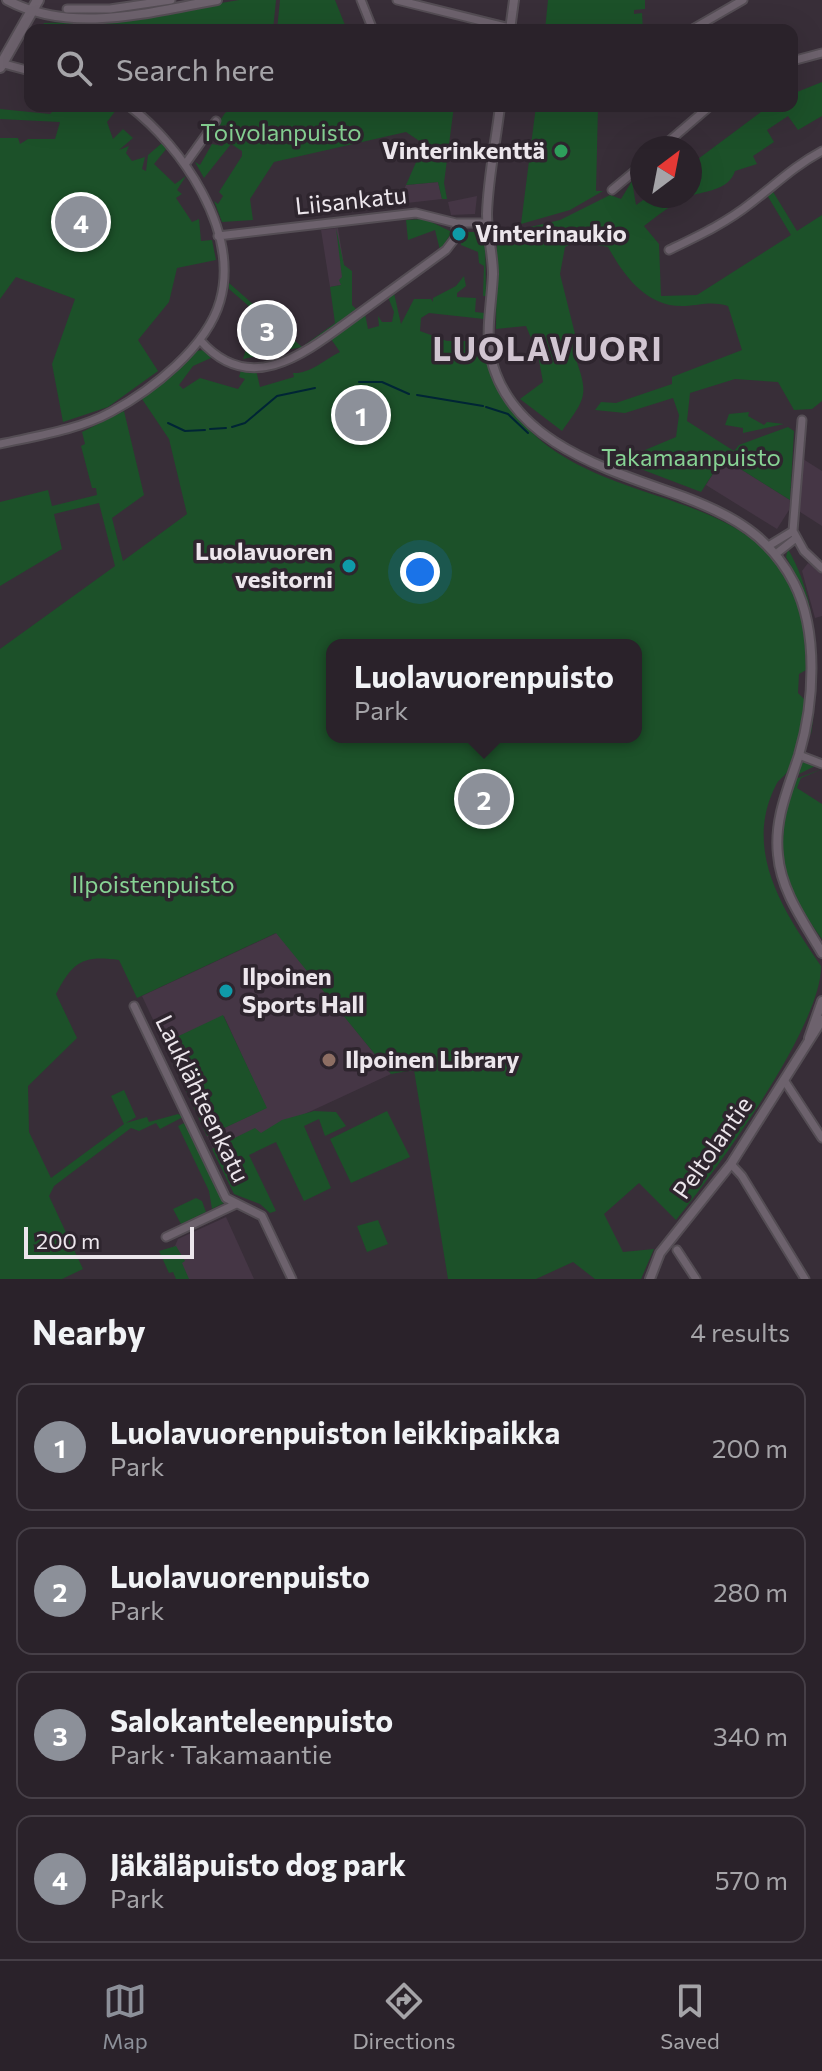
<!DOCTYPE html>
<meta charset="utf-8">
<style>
body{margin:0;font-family:Commissioner,sans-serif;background:#322a32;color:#f1f3f6}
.compass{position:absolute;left:630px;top:136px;width:72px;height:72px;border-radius:50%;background:#2a222a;box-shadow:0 8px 32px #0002;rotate:32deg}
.scale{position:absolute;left:24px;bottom:20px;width:170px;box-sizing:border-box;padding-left:8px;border:4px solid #ece6ec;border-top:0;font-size:22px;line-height:28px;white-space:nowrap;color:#ece6ec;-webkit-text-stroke:6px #2e252e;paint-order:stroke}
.you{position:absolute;left:420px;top:572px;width:28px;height:28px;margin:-20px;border:6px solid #fff;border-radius:50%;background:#1a73e8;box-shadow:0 0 0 12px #1a73e833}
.badge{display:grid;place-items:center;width:52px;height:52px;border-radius:50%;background:#8c9099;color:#fff;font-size:26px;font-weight:700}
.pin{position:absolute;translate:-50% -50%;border:4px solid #fff;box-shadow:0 2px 8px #0006}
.popup{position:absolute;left:326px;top:639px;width:316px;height:104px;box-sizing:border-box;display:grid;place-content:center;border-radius:16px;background:#2a222a;filter:drop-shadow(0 2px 6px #0005);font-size:26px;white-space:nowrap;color:#a5a4a8}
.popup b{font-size:30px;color:#f1f3f6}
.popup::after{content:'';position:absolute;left:50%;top:100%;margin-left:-16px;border:16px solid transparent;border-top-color:#2a222a}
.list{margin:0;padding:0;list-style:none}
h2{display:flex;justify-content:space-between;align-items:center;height:104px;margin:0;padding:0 32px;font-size:34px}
h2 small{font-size:26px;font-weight:400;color:#a5a4a8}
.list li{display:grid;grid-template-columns:52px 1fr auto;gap:24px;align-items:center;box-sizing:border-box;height:128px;margin:0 16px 16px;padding:0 16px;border:2px solid #463f47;border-radius:16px}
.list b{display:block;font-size:30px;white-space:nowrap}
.list p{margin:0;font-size:26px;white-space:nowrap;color:#a5a4a8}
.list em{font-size:26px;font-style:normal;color:#a5a4a8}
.icon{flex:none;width:44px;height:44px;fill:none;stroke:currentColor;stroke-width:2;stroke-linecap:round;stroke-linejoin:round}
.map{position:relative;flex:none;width:822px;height:1279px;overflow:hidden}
.search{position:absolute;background:#2a222a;box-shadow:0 8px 32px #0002;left:24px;right:24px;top:24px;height:88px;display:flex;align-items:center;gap:20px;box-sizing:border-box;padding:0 28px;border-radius:16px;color:#a5a4a8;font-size:30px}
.sheet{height:680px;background:#2a222a}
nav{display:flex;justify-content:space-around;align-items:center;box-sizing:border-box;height:112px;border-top:2px solid #463f47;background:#2a222a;font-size:22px;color:#a5a4a8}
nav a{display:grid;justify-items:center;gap:4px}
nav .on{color:#8c9099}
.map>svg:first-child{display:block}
</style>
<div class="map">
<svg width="822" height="1279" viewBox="0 0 822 1279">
<rect width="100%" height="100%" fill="#382e38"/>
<path fill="#453645" d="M438 182 442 199 398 204 406 185Z
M477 196 475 214 451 215 448 202Z
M338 228 347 284 330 287 321 230Z
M723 458 790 500 789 510 777 529 706 485Z
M803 459 822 471V526L797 510Z
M808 563 822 572V616L815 618 802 571Z
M277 933 391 1074 216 1155 207 1136 266 1108 224 1016 164 1043 142 996Z
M226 1217 254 1279H181L167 1250 175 1246 178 1239Z"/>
<path fill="#1c5129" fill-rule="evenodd" d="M239 0H276L273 30 272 24 238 30H40L44 23 113 21Z
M280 0H335L347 30H277Z
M548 0H645V9L634 10V14L642 13 643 30H545Z
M822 82V116L798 130 788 116 767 130 774 142 753 156 757 164 735 171C729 191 703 191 687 197 672 204 657 216 644 226L659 244 661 296 697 295 791 235 767 195 772 190 797 231 822 215V401L812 409 794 410 778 382 735 379 690 393 687 421 734 451 739 445 788 427 794 431 790 500 723 458 701 492 625 463 626 458 676 437 679 415 673 398 625 413 595 410 601 402 616 403 672 384V377L742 350 728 306C711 301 702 305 685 306 647 308 624 276 608 247L576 241 565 247 560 274 580 354 575 357C589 395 586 398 562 431L520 399 543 382 538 355 526 326 496 329 497 240 501 234 560 220 610 195 621 199 632 181 636 205 649 196H690V165L769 106H792V94Z
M58 106 77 111 76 106H111L116 110 107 122 113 139 123 129 133 138 119 150 129 146 126 153 132 161 145 157 142 169 146 171 148 155 162 143 167 148 154 164 175 184 186 176 177 190 182 194 176 198 192 222 199 219 201 241 212 240 216 260 177 268 169 302 138 340 158 371 108 407 63 422 52 364 75 299 16 277 0 299V138H18L20 144 28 139H55L60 122 0 119V109L50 114Z
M235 106H454L444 183 447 199H442L438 182 406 185 424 144 406 132 274 162 250 199 253 220 222 222 214 201 218 204 223 196 219 192 242 156V151L231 144 204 178 195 162 200 165 212 144 222 146 237 132 225 125 214 130 225 113Z
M536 106H598L596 191H603L570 210 521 224Z
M425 219 452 232 440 250 435 230 408 240 406 220Z
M336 228 344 265 352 271V305L356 309 365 306 355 313 352 311 351 316 305 350 302 347 243 359 257 313 229 289V283L302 347 335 323 330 287 341 285 339 280 342 277Z
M461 232H485L486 296H483L484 266 479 263 478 252 461 245Z
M464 276 466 286 457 293V297L476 298 475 312 485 313 484 319 429 313 421 318 420 331 447 341H481C487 353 488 368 494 381 503 403 521 423 539 439 637 522 807 482 806 670L799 674 798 693 805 700C802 723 800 752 787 772 784 777 778 780 776 785 742 851 785 913 821 966 822 1026 715 1172 676 1220L639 1183 604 1214 623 1252 654 1249 641 1279H595L573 1262 536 1279H448L414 1070 391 1074 276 933 137 998 119 960C82 955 73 962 56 994L77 1038 28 1086 29 1132 51 1178 124 1124 111 1096 124 1090 136 1117 126 1123 147 1117 149 1122 178 1114 183 1117 160 1129 156 1123 139 1131 131 1128 54 1186 49 1196 83 1269 62 1279H0V649L115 566 99 503 54 514 62 549 0 586V502L48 490 52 506 97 495 96 488H92L81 446 85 444 82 432 124 411 144 495 112 518 123 561 187 514 169 439 142 399 195 351 204 350 211 358 193 366 179 385 183 389 200 378 238 389 245 379 239 377 241 370H256L260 387 294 377 293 373C310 374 324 360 340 352L331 339 365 314 368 329 379 326 378 316 382 322H392L394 312 388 297 394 293 401 324 414 299H431L433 302V298L456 286ZM332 645H636V737H332Z
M749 412 748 416 764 425 767 422 784 424 743 433V428L725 425 729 414Z
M788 549C820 605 820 673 811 735 799 674 822 617 786 557Z
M804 761 817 765 797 775 798 778 822 769 801 778 797 788 822 804V939C773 873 776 839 799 765Z
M223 1015 267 1108 207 1136 164 1043Z
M314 1111 336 1112 346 1126 325 1136 319 1119 304 1126 331 1188 304 1201 276 1142 249 1155 276 1211 270 1213 260 1204 234 1194 212 1149 255 1128 261 1133 282 1120Z
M387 1111 410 1157 351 1183 330 1139Z
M184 1123 224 1203 212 1209 209 1191 178 1126Z
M196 1198 202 1201 206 1212 181 1224 173 1209Z
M378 1220 388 1244 367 1252 357 1226Z
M176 1246 185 1261 182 1263 189 1279H176L173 1272 169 1273 159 1251Z"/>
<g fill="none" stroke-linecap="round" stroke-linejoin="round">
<path stroke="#002535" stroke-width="2" d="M359 382H382L409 394
M417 395 483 406
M486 407 508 414 528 433
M168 423 185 431 205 430
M232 427 245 423 277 396 315 388
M210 429 226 428"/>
<defs>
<path id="minor" d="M361 0 373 30
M397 0 510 28
M67 9H110L171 0
M691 30 743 0
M792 61 822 53
M0 63 30 71
M661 148 710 106
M186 163 216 121
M612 190 642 165
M218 236 416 213 456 223H488
M669 250C698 236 726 223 751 203 776 184 794 166 822 151
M200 340C248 395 300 357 346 323 379 299 413 274 446 250L456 237V223
M802 420 793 531 804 551 822 568
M0 444C36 436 78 430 111 412 152 390 207 347 220 301 240 231 182 146 129 106
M770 545 793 531
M777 553 796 538
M799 755 822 764
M134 1006 226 1198 262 1216 292 1279
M784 1080 822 1138
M731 1164 742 1176 805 1279
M166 1237 236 1204
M677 1250 696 1279"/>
<path id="tertiary" d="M7 0C72 35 149 12 217 0
M510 30 514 0
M500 106C496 141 488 178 487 214 487 234 493 254 493 274 492 300 486 327 490 353 507 443 610 470 684 497 732 515 770 536 794 583 819 632 814 704 799 755 788 789 774 819 778 855 781 891 804 922 822 953
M809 1038 822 1001
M650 1279 660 1253 731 1164 822 1020"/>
<path id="secondary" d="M0 67 38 0"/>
</defs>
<use href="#minor" stroke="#544d54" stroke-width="11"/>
<use href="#tertiary" stroke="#544d54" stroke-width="12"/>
<use href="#secondary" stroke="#544d54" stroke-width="14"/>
<use href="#minor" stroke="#6d626d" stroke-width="7"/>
<use href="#tertiary" stroke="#6d626d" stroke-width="8"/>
<use href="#secondary" stroke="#6d626d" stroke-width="10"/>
</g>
<circle fill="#2e9e5b" stroke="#2e252e" stroke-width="3" cx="561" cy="151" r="8"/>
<g fill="#0f9aa8" stroke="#2e252e" stroke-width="3">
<circle cx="459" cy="234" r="8"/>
<circle cx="349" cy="566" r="8"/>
<circle cx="226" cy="991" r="8"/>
</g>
<circle fill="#8d6e63" stroke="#2e252e" stroke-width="3" cx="329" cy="1060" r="8"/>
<g text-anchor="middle" stroke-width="7" stroke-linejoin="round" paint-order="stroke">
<g font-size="24" fill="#87d394" stroke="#2e252e">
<text x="281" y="141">Toivolanpuisto</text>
<text x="691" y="466">Takamaanpuisto</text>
<text x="153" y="893">Ilpoistenpuisto</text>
</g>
<g font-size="24" font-weight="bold" fill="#ece6ec" stroke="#2e252e" text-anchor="start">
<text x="545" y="159" text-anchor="end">Vinterinkenttä</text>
<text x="475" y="242">Vinterinaukio</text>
<text x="333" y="560" text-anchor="end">Luolavuoren<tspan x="333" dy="28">vesitorni</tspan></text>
<text x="242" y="985">Ilpoinen<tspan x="242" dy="28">Sports Hall</tspan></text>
<text x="345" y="1068">Ilpoinen Library</text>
</g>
<g font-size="24" fill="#ece6ec" stroke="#2e252e">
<text transform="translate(351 201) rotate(-6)" y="8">Liisankatu</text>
<text transform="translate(202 1099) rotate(64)" y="8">Lauklähteenkatu</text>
<text transform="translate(713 1148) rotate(-55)" y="8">Peltolantie</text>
</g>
<g font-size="32" font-weight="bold" letter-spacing="2" fill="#d1c5d1" stroke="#2e252e">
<text x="548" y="361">LUOLAVUORI</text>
</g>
</g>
</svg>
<svg class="compass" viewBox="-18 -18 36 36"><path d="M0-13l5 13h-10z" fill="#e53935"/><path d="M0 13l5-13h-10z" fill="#a5a4a8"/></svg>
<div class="scale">200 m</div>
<div class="you"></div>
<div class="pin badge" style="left:361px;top:415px">1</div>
<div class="pin badge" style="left:484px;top:799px">2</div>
<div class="popup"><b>Luolavuorenpuisto</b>Park</div>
<div class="pin badge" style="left:267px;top:330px">3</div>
<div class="pin badge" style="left:81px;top:222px">4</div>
<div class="search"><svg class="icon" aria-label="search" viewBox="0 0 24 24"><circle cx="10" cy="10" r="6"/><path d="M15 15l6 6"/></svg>Search here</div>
</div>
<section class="sheet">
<h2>Nearby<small>4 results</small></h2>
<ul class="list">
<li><span class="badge">1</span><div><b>Luolavuorenpuiston leikkipaikka</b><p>Park</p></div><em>200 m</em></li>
<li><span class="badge">2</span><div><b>Luolavuorenpuisto</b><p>Park</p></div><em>280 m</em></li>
<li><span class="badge">3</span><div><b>Salokanteleenpuisto</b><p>Park · Takamaantie</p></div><em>340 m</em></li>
<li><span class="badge">4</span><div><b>Jäkäläpuisto dog park</b><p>Park</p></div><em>570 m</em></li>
</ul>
</section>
<nav>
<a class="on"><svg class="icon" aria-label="map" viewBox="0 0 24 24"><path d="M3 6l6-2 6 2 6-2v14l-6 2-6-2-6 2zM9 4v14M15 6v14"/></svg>Map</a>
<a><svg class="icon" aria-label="directions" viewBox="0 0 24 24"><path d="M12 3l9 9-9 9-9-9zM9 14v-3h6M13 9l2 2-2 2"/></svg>Directions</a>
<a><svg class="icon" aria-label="saved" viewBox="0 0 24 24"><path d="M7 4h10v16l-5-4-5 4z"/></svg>Saved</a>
</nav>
